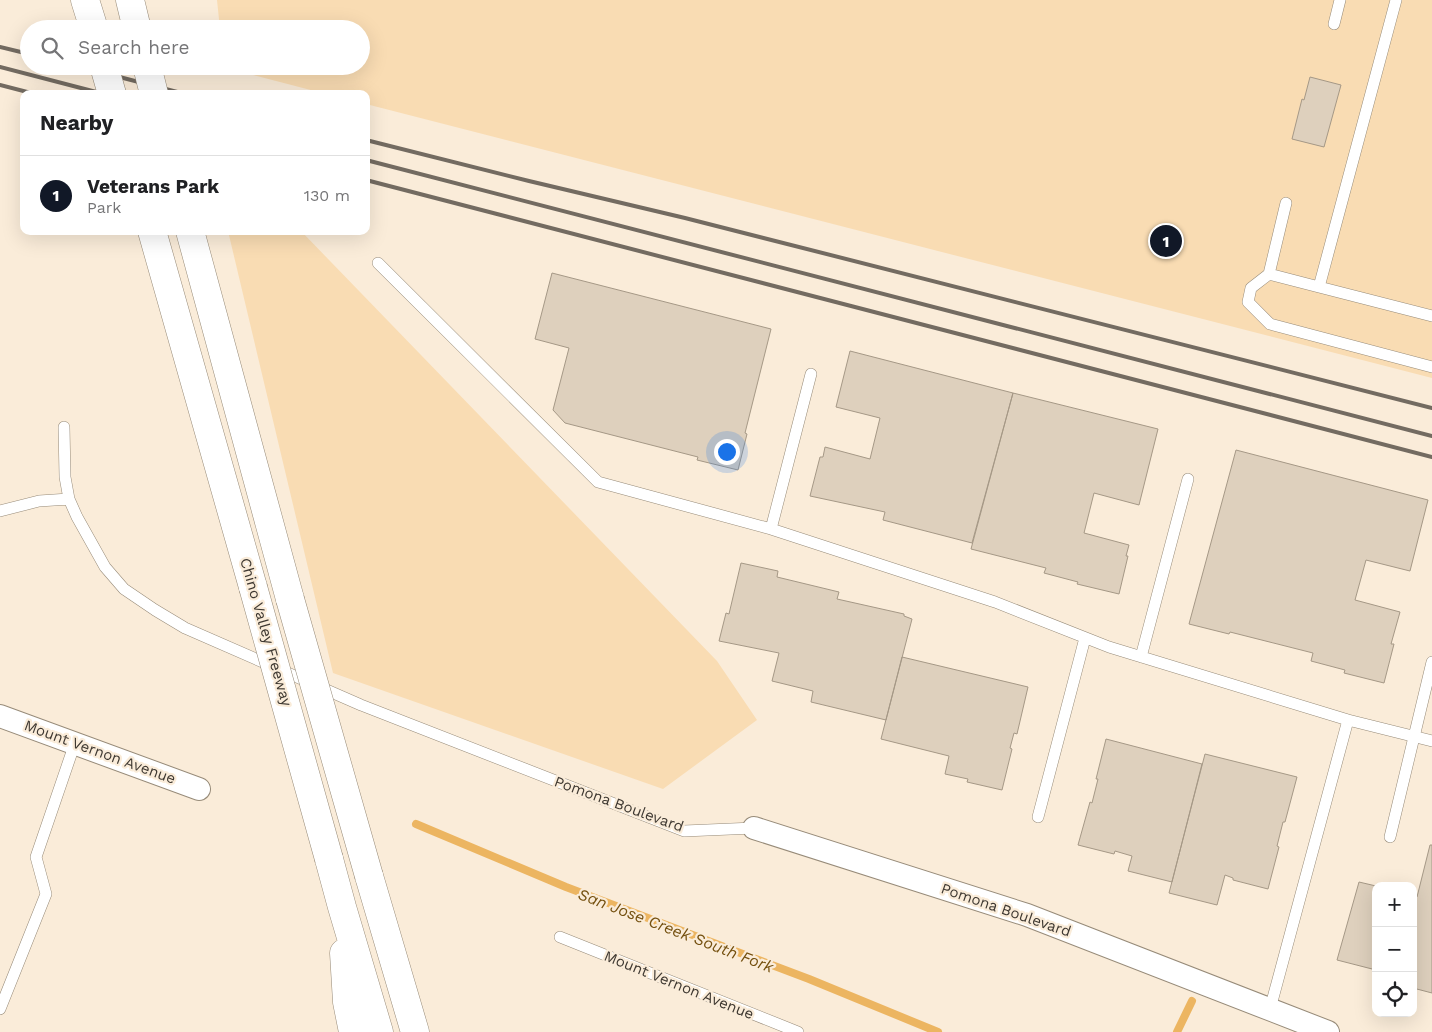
<!DOCTYPE html>
<meta charset="utf-8">
<style>
body{margin:0;font-family:"Work Sans",sans-serif;background:#f2f2f2;color:#202124}
.controls{position:absolute;right:15px;bottom:15px;display:grid;overflow:hidden;border-radius:10px;box-shadow:0 5px 20px #0002}
.controls button{width:45px;height:45px;display:grid;place-items:center;padding:0;border:0;border-bottom:1px solid #e0e0e0;background:#fff;color:#202124;font:25px sans-serif}
.you{position:absolute;left:726px;top:451px;width:18px;height:18px;margin:-12px;border:4px solid #fff;border-radius:50%;background:#1a73e8;box-shadow:0 0 0 8px #1a73e833}
.badge{display:grid;place-items:center;width:32px;height:32px;border-radius:50%;background:#111827;color:#fff;font-size:16px;font-weight:700}
.pin{position:absolute;translate:-50% -50%;border:2px solid #fff;box-shadow:0 1px 5px #0006}
.list{margin:0;padding:0;list-style:none}
h2{display:flex;justify-content:space-between;align-items:center;height:65px;margin:0;padding:0 20px;font-size:21px}
h2 small{font-size:16px;font-weight:400;color:#757577}
.list li{display:grid;grid-template-columns:32px 1fr auto;gap:15px;align-items:center;box-sizing:border-box;height:80px;padding:0 20px;border-top:1px solid #e0e0e0}
.list b{display:block;font-size:19px;white-space:nowrap}
.list p{margin:0;font-size:16px;white-space:nowrap;color:#757577}
.list em{font-size:16px;font-style:normal;color:#757577}
.icon{flex:none;width:28px;height:28px;fill:none;stroke:currentColor;stroke-width:2;stroke-linecap:round;stroke-linejoin:round}
.map{position:relative;flex:none;width:1432px;height:1032px;overflow:hidden}
.search{position:absolute;background:#fff;box-shadow:0 5px 20px #0002;left:20px;top:20px;width:350px;height:55px;display:flex;align-items:center;gap:12px;box-sizing:border-box;padding:0 18px;border-radius:28px;color:#757577;font-size:19px}
.panel{position:absolute;background:#fff;box-shadow:0 5px 20px #0002;left:20px;top:90px;width:350px;height:145px;border-radius:10px}
.map>svg:first-child{display:block}
</style>
<div class="map">
<svg width="1432" height="1032" viewBox="0 0 1432 1032">
<rect width="100%" height="100%" fill="#faecd9"/>
<path fill="#f9dcb3" d="M217 0H1432V378L366 104V94H326L223 67 361 66V29H220Z
M228 231H301L717 661 757 720 663 789 333 673Z"/>
<g fill="none" stroke-linecap="round" stroke-linejoin="round">
<path stroke="#ecb561" stroke-width="8" d="M416 824 566 887 809 979 938 1032
M1177 1032 1192 1001"/>
</g>
<path fill="#ded0bd" stroke="#a59886" d="M1310 77 1341 85 1324 147 1292 139 1302 99 1304 100Z
M552 273 771 329 745 433 747 434 738 470 697 460 698 457 565 423 553 410 569 348 535 339Z
M850 351 1013 393 972 543 883 520 885 512 810 496 820 457H823L825 447 870 459 880 418 836 407Z
M1013 393 1158 429 1139 505 1094 493 1084 533 1129 545 1126 556H1128L1119 594 1077 584 1078 582 1044 573 1046 568 971 549Z
M1236 450 1428 500 1410 571 1366 560 1355 600 1400 612 1391 644H1394L1384 683 1344 673 1345 670 1311 661 1313 653 1230 632 1229 634 1189 624Z
M741 563 778 571 777 577 839 592 837 599 904 614V616L912 619 886 720 811 702 813 691 772 681 779 653 719 641 726 613 729 614Z
M902 657 1028 687 1017 734 1014 733 1010 748 1012 749 1002 790 967 782 968 779 945 774 949 756 881 739Z
M1106 739 1202 764 1172 882 1128 871 1132 856 1115 851 1114 854 1078 845 1090 802 1092 803 1098 779H1096Z
M1205 754 1297 777 1285 822H1283L1277 846 1279 847 1268 889 1233 880V878L1225 875 1217 905 1169 893Z
M1430 845H1432V993L1413 988V896L1417 897Z
M1359 882 1376 886V970L1337 960Z"/>
<g fill="none" stroke-linecap="round" stroke-linejoin="round">
<defs>
<path id="service" d="M1396 0 1319 287 1432 316
M1334 24 1340 0
M1286 203 1269 274 1251 288 1248 302 1270 324 1432 367
M378 263 598 482 771 529 995 602 1109 647 1348 720 1270 1009
M1269 274 1319 287
M64 427 65 477 69 499 77 517 105 567 124 589 155 610 185 628 361 705 684 831 754 828
M0 511 39 501 69 499
M771 529 811 374
M1141 657 1188 479
M1348 720 1432 741
M1038 817 1085 638
M1390 837 1432 662
M560 937 798 1032
M0 1009 46 894 36 857 75 743"/>
<path id="minor" d="M0 716 199 789
M754 828 1027 915 1328 1032"/>
<path id="motorway" d="M85 0 94 29
M130 0 137 29
M152 231 253 587
M190 231 290 599
M329 859 342 907 379 1032
M369 876 415 1032
M344 953 347 1002 353 1032"/>
</defs>
<use href="#service" stroke="#978b79" stroke-width="12"/>
<use href="#minor" stroke="#978b79" stroke-width="24"/>
<use href="#motorway" stroke="#978b79" stroke-width="29"/>
<use href="#service" stroke="#fff" stroke-width="11"/>
<use href="#minor" stroke="#fff" stroke-width="22"/>
<use href="#motorway" stroke="#fff" stroke-width="28"/>
<path stroke="#736b61" stroke-width="4" d="M0 47 29 54
M77 66 185 94
M0 67 104 94
M0 85 35 94
M366 140 529 181 685 218 1432 408
M366 160 1432 436
M366 180 1432 457"/>
<defs>
<path id="motorway-bridge" d="M104 66 112 94
M147 66 154 94
M253 587 329 859
M290 599 369 876"/>
</defs>
<use href="#motorway-bridge" stroke="#978b79" stroke-width="29" stroke-linecap="butt"/>
<use href="#motorway-bridge" stroke="#fff" stroke-width="28"/>
</g>
<g text-anchor="middle" stroke-width="4.5" stroke-linejoin="round" paint-order="stroke">
<g font-size="15" fill="#3e3831" stroke="#faecd9">
<text transform="translate(266 632) rotate(74)" y="5">Chino Valley Freeway</text>
<text transform="translate(100 752) rotate(20)" y="5">Mount Vernon Avenue</text>
<text transform="translate(619 804) rotate(20)" y="5">Pomona Boulevard</text>
<text transform="translate(1006 910) rotate(19)" y="5">Pomona Boulevard</text>
<text transform="translate(679 985) rotate(22)" y="5">Mount Vernon Avenue</text>
</g>
<g font-size="16" font-style="italic" fill="#74500f" stroke="#faecd9">
<text transform="translate(676 930) rotate(21)" y="6">San Jose Creek South Fork</text>
</g>
</g>
</svg>
<div class="controls">
<button>+</button>
<button>−</button>
<button><svg class="icon" aria-label="locate" viewBox="0 0 24 24"><circle cx="12" cy="12" r="6"/><path d="M12 2v4M12 18v4M2 12h4M18 12h4"/></svg></button>
</div>
<div class="you"></div>
<div class="pin badge" style="left:1166px;top:241px">1</div>
<div class="search"><svg class="icon" aria-label="search" viewBox="0 0 24 24"><circle cx="10" cy="10" r="6"/><path d="M15 15l6 6"/></svg>Search here</div>
<section class="panel">
<h2>Nearby<small></small></h2>
<ul class="list">
<li><span class="badge">1</span><div><b>Veterans Park</b><p>Park</p></div><em>130 m</em></li>
</ul>
</section>
</div>
